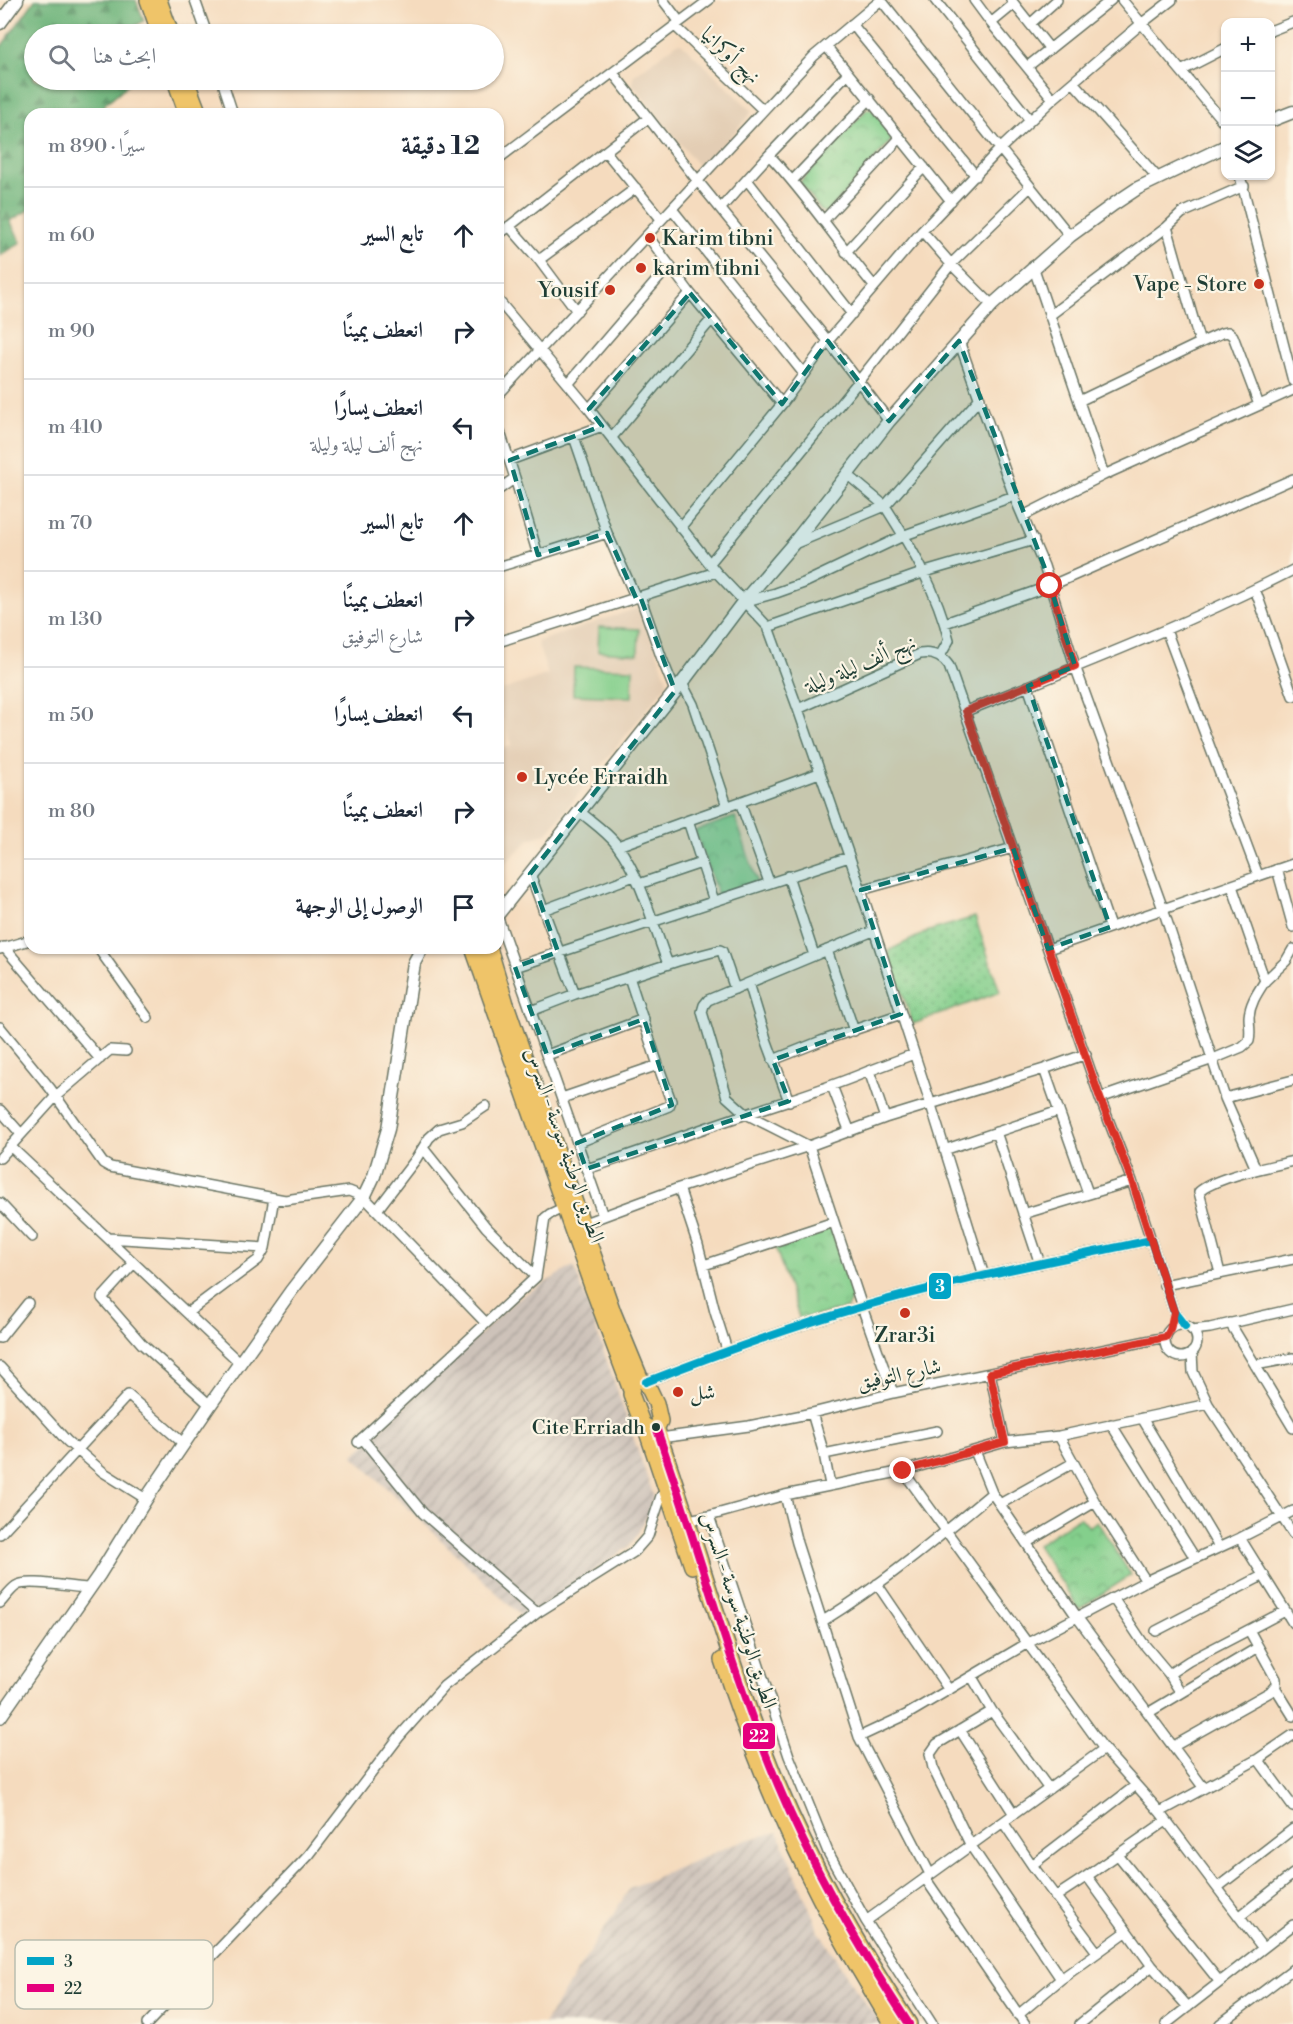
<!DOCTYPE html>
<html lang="ar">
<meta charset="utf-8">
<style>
body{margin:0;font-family:"Libre Bodoni",Amiri,serif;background:#f6f6f7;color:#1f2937;direction:rtl}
.controls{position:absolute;right:18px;top:18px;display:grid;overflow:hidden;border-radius:12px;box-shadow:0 2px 4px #0004}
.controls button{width:54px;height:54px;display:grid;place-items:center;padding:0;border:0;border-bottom:2px solid #e0e1e3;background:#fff;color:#1f2937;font:30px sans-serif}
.stop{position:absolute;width:18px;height:18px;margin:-14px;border:4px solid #d93025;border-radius:50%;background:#fff}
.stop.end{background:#d93025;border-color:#fff;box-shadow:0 2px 6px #0008}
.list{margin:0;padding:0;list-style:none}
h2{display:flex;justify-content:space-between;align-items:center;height:78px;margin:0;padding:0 24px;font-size:26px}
h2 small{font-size:20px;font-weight:400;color:#747a83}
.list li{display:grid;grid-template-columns:39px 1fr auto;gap:18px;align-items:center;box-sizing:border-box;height:96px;padding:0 24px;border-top:2px solid #e0e1e3}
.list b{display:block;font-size:22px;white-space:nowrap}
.list p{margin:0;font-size:20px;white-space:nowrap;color:#747a83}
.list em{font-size:20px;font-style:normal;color:#747a83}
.icon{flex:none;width:33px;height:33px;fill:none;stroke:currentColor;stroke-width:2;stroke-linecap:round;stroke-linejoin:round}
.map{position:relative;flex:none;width:1293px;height:2024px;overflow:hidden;direction:ltr}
.search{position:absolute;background:#fff;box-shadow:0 2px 4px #0004;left:24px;top:24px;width:480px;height:66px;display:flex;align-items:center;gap:15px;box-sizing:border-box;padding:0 21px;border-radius:33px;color:#747a83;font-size:22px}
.panel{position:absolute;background:#fff;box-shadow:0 2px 4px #0004;left:24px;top:108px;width:480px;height:846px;border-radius:18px;direction:rtl}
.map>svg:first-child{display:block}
</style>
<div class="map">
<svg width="1293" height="2024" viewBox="0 0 1293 2024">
<defs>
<pattern id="industrial-furrows" width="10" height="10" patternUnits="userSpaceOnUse" patternTransform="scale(1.5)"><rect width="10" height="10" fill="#cdc2b9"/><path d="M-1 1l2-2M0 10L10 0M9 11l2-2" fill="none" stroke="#a69f97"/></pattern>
<pattern id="grass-dots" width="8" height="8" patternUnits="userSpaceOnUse" patternTransform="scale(1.5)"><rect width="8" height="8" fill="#84cf8c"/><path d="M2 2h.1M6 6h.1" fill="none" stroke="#6ba973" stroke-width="1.8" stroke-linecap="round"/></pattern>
<pattern id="forest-firs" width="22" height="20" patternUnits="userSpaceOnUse" patternTransform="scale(1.5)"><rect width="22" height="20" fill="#6bb278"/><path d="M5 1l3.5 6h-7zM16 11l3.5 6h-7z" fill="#579263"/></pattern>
<pattern id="park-crowns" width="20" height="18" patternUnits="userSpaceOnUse" patternTransform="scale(1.5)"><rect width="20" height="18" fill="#84cf8c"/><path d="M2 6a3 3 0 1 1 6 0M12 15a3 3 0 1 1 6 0" fill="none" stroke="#6ba973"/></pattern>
</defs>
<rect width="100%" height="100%" fill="#fcf5e5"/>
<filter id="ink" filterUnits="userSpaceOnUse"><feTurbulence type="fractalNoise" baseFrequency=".0167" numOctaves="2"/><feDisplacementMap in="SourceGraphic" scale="12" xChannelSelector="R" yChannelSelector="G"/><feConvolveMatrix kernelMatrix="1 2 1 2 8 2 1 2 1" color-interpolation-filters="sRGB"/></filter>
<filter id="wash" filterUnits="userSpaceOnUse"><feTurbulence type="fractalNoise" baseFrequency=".008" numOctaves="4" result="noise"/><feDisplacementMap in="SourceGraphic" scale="24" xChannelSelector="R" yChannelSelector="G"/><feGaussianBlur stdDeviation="1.35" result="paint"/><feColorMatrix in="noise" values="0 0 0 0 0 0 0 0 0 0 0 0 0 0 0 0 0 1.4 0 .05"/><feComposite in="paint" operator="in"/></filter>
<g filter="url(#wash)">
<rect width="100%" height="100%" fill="#f5dbbe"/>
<path fill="#e3cdb4" d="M681 43 751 110 750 115 701 169 633 85V76L676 44Z
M641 607 668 683 547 833 530 839 498 870V751L512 745 498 703V692L548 674 537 642Z"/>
<path fill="url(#industrial-furrows)" d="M574 1266 654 1497 649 1512 636 1537 628 1547 524 1619 353 1456 517 1299Z
M778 1832 819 1931 852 1984 880 2024H544L630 1888 742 1841Z"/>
<path fill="url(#grass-dots)" stroke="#528660" stroke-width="1.5" d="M975 917 1000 992 913 1024 888 951 929 931Z"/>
<path fill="url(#forest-firs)" stroke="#457856" stroke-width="1.5" d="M35 0H136L144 21 121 34H34V80H130L131 82 105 104 103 114H30V209L10 221 21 242 0 256V48Z"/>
<path fill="url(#park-crowns)" stroke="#528660" stroke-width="1.5" d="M867 109H872L895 136 828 212H822L800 182Z
M735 817 757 881 718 895 695 831Z
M831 1227 853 1296 847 1308 800 1320 775 1246Z
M1080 1517 1089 1527 1097 1521 1131 1575 1079 1609 1037 1545Z"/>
<path fill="#84cf8c" stroke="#528660" stroke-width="1.5" d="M599 627 639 629 638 654 598 651Z
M574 667 633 669 632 697 573 695Z"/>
</g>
<g filter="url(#ink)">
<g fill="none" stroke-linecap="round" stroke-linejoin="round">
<defs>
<path id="minor" d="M195 0 207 34
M663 0 679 21
M881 0 1070 236
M935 0 1030 120
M974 0 991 23
M1011 0 1050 49
M1122 0 1226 125
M1014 4 991 23 1053 99
M852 24 976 176
M1030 24 1057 0
M675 26 763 110
M1270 31 1293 22
M826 46 848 73
M1027 67 1111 0
M1181 71 1226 48
M613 73 697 180 828 341 889 421
M222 80 233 114
M1073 82 1158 178
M606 152 661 219
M498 159 709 0
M1240 176 1293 381
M747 180 852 314
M793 180 870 99
M721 208 769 155
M672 209 804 374
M823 221 900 138
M509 226 539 260 577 311
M1167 227 1200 343
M922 231 951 264 992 305
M498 235 648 118
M647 235 690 293 782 404
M846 252 924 167
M539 260 636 188
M1033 266 1104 475
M874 286C838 243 808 196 769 155L848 73 951 201
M498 300 589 409 716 572 768 627 798 709 920 654C933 652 942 656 949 666L1100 1098 1132 1181 1151 1240
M1049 316 1167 227 1182 213 1244 186
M959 341 1014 496 1044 566 1075 666 1163 909 1225 1098 1256 1169
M568 384 670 265
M498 395 814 56 881 0
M1079 401 1200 343 1222 333 1228 332 1233 336 1259 405
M589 409 690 293
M498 426 515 478 498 490
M574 437 607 533
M612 437 712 319
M510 460 602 426
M848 475 885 506 980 398
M515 478 538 555 607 533 636 598
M1023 516 1104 475 1293 390
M680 528 782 404 828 341 922 231 1000 149 1053 99 1141 24 1172 0
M794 544 885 506C912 548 937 591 949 640L940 656
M710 563 858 382 951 264 1030 187
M498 567 538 555
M1255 589 1293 696
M640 596 662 659 675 691
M743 602 776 593 804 583 905 535 1014 496
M945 623 1050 586 1293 479
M768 627 925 572 1034 540
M1166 630 1258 875
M498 642 716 572
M682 683 693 704 727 806
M1028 686 1110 927
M798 709 861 890 931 1105 984 1276
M966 711C1076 667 1188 624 1293 570
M740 802 819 773
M579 811C592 822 607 832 617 845 642 878 653 926 668 964
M618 846 689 820
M1277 869 1293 927
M530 874 575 994
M788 876 814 955
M639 884 701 863
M861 890 1013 848
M714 901 689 824V820L740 802 769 882
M543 910 634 876
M498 918 603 1216
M873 931 708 1000 704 1005 702 1012 727 1097 746 1114 809 1146 862 1307 893 1393
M4 947 100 1059
M98 948 148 1018
M0 949 30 940
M1048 949 1293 864
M827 950 854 1031
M515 967 849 857
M629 977 678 961 720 950 722 951 735 989
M1265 981 1286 961 1293 949
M749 983 766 1039 789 1101
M531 1011 575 994 629 977 658 1065 562 1098
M0 1027 50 1088 103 1163 110 1167 285 1200 349 1191 364 1197 486 1323
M547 1055 644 1019
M773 1060 821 1041 901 1014
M1044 1069 1088 1193
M869 1071 914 1054
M832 1086 850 1132
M1100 1098 1213 1059 1242 1047 1249 1041C1251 1032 1249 1025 1249 1017 1250 1003 1258 992 1265 981L1232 886
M1225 1098 1293 1080
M0 1110 21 1134
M996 1132 1040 1264
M577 1143 669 1106 671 1101 658 1065
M10 1146 240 1363
M423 1148 486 1227 536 1277
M944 1150 1059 1111
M0 1158 56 1096 110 1050 126 1051
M586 1169C640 1153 693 1131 747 1114 788 1100 829 1088 869 1071L885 1118
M679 1188 698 1245 715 1312 727 1350
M0 1203 32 1237
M377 1210 416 1159 429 1138 439 1129 462 1122 486 1106
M1023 1214 1132 1181
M582 1224 679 1188 809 1146 885 1118 1044 1069 1086 1054
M108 1238 265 1248
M134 1263 102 1298 142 1344 210 1405
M704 1265 834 1222
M1220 1273 1199 1192C1215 1177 1270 1167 1293 1161
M1164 1285 1293 1259
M187 1313 258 1260 265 1248 274 1198
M1230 1323 1293 1428
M1165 1341a16 16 0 1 1 32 0a16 16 0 1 1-32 0Z
M1192 1330 1210 1328 1293 1309
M0 1338 28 1303
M1192 1352 1193 1372 1208 1404 1293 1534
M1255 1365 1293 1358
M0 1367 67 1441 103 1472 146 1499
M990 1373 1005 1442
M646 1382C717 1354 788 1328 861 1307 957 1279 1054 1261 1151 1240L1174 1312 1185 1326
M812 1413 824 1454 830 1485
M1142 1418 1219 1547
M1111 1424 1195 1558
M1059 1436 1095 1502 1146 1581
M362 1438 423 1513 537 1613
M660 1438 749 1426 812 1413 893 1393 1166 1337
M358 1442 536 1277 545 1218 550 1214 565 1207
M975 1451 992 1493 1077 1617 1203 1787
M824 1454 937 1431
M903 1471 1104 1749 1160 1812 1262 1947
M785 1495 797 1543 859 1737 930 1874
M1000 1504 1073 1463
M709 1516 789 1756 828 1852 866 1921 932 2024
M688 1520 709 1516 785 1495 903 1471 1005 1442 1059 1436 1208 1404
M0 1534 128 1395 184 1444
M1240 1538 1293 1623
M1026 1543 1095 1502
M877 1584 949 1690
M1113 1598 1143 1643 1169 1674
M0 1603C5 1598 10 1590 16 1586 26 1578 74 1588 90 1588
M823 1621C883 1584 938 1538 992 1493
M1156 1631 1264 1575
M972 1677 992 1711
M1275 1687 1293 1716
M1181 1693 1169 1674 1189 1661 1285 1611
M1148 1713 1257 1648
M960 1730 1014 1814
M859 1737 906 1715 1026 1644 1146 1581 1240 1538 1293 1511
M1174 1746 1270 1692 1276 1685V1679L1249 1630
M1258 1759 1293 1807
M1049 1789 992 1711 937 1744 930 1754 933 1768 971 1846 1061 1979
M1160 1812 1258 1759 1293 1735
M1003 1822 1032 1865 1097 1952
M1118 1855 1219 1981
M1032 1865 1135 1786
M1087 1876 1166 1821
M925 1878 1025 2024
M1218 1887 1293 1829
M1055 1897 1087 1876 1152 1966 1188 2007
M1239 1917 1293 1874
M866 1921 1104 1749
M1018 2015 1061 1979 1126 1932
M147 2024 309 1855 399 1737 444 1686 537 1613 634 1552 648 1536 661 1496 666 1492
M1080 2024 1152 1966
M1166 2024 1293 1925
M1220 2024 1293 1969"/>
<path id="tertiary" d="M0 23 17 0
M1270 121 1293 112
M498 914 682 683 743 602 793 544 889 421 992 305 1070 236 1114 204 1138 188 1226 146
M0 1717 99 1575 146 1499 210 1405 291 1291 364 1197 374 1176 388 1129 414 963 422 948"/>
<path id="trunk" d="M148 0 160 34
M159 0 171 34
M175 80 187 114
M186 80 199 114
M473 948 593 1289 631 1390
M489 948 506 1004 613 1312 641 1380
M638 1380 646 1382 656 1403 660 1421C657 1429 652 1430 645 1426L642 1423 631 1394 632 1385Z
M645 1426 692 1566
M656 1427C698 1546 730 1669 778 1785 813 1869 859 1948 909 2024
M722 1660C757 1769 801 1871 859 1969 870 1987 880 2006 892 2024"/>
</defs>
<use href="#minor" stroke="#6a7464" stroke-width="12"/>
<use href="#tertiary" stroke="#6a7464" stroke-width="15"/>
<use href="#trunk" stroke="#6a7464" stroke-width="18"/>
<use href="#minor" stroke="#fff" stroke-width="9"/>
<use href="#tertiary" stroke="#fff" stroke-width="12"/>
<use href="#trunk" stroke="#efc469" stroke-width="15"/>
<defs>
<path id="bus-1" d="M646 1382C717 1354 788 1328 861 1307 957 1279 1054 1261 1151 1240L1174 1312 1185 1326"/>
<path id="bus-2" d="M656 1427C698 1546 730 1669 778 1785 813 1869 859 1948 909 2024"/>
</defs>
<use href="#bus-1" stroke="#fcf5e5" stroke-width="12"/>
<use href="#bus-2" stroke="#fcf5e5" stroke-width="12"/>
<use href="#bus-1" stroke="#02a4c6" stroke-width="8"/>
<use href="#bus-2" stroke="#e5007d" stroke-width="8"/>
</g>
</g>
<g fill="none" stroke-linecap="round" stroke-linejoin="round" filter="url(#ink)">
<path stroke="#d93025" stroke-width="8" d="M903 1471 1005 1442 990 1373 1166 1337 1170 1330 1174 1312 1132 1181 1100 1098 966 711 1075 666 1050 586"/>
</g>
<path fill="#0f766e" fill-opacity="0.2" stroke="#0f766e" stroke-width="4.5" stroke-dasharray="12 8" stroke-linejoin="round" d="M690 293 782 404 828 341 889 421 959 341 1044 566 1075 666 1028 686 1110 927 1048 949 1013 848 861 890 901 1014 773 1060 789 1101 586 1169 577 1143 672 1105 644 1019 547 1055 515 967 558 952 530 874 675 691 640 596 636 598 607 533 538 555 510 460 602 426 589 409Z"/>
<g fill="#c8321e" stroke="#fcf5e5" stroke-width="2">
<circle cx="650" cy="238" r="6"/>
<circle cx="641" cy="268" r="6"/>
<circle cx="1259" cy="284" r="6"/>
<circle cx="610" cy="290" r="6"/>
<circle cx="522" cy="777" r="6"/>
<circle cx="905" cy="1313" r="6"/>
<circle cx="678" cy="1392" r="6"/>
</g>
<circle fill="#1f3d34" stroke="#fcf5e5" stroke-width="2" cx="656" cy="1427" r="5"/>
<g text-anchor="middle" stroke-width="4.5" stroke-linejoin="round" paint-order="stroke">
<g font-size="20" fill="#1f3d34" stroke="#fcf5e5" text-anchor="end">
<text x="645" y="1434">Cite Erriadh</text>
</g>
<g font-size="21" fill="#1f3d34" stroke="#fcf5e5">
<text transform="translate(731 55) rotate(43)" y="7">نهج أوكرانيا</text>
<text transform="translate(860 664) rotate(-23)" y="7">نهج ألف ليلة وليلة</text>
<text transform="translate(565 1145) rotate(71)" y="7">الطريق الوطنية سوسة - السرس</text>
<text transform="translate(899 1374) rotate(-12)" y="7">شارع التوفيق</text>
<text transform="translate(739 1610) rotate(72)" y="7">الطريق الوطنية سوسة - السرس</text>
</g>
<g font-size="21" fill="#1f3d34" stroke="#fcf5e5" text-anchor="start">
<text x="662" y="245">Karim tibni</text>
<text x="653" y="275">karim tibni</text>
<text x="1247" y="291" text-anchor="end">Vape - Store</text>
<text x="598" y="297" text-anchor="end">Yousif</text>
<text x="534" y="784">Lycée Erraidh</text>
<text x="905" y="1342" text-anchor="middle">Zrar3i</text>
<text x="690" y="1399">شل</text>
</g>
</g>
<rect x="15" y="1940" width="198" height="69" rx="9" fill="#fcf5e5" stroke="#babeb0" stroke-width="1.5"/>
<rect x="27" y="1957" width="27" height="8" fill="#02a4c6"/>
<rect x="27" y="1984" width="27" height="8" fill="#e5007d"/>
<g font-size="16" fill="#1f3d34">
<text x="64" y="1967">3</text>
<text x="64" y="1994">22</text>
</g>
<g stroke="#fcf5e5" stroke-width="2">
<rect x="928" y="1272" width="24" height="28" rx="6" fill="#02a4c6"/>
<rect x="742" y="1722" width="34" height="28" rx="6" fill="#e5007d"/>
</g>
<g font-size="16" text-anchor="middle" font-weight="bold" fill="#fff">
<text x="940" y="1292">3</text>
<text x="759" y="1742">22</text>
</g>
</svg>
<div class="controls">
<button>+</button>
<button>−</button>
<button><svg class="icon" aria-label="layers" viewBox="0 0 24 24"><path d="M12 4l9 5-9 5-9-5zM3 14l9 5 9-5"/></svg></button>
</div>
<div class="stop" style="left:1050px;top:586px"></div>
<div class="stop end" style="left:903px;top:1471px"></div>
<div class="search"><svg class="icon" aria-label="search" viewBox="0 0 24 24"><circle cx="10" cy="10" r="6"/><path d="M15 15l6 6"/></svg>ابحث هنا</div>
<section class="panel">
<h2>12 دقيقة<small>سيرًا · 890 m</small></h2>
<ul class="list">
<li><svg class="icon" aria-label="ahead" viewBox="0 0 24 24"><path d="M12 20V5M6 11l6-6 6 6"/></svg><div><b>تابع السير</b></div><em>60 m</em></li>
<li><svg class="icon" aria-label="right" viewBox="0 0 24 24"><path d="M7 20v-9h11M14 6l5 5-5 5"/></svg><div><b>انعطف يمينًا</b></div><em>90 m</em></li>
<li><svg class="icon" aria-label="left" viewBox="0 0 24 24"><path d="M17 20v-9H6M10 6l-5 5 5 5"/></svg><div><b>انعطف يسارًا</b><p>نهج ألف ليلة وليلة</p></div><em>410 m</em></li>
<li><svg class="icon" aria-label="ahead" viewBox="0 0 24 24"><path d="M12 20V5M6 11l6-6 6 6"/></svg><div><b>تابع السير</b></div><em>70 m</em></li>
<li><svg class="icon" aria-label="right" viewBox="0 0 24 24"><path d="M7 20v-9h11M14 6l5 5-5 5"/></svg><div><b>انعطف يمينًا</b><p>شارع التوفيق</p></div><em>130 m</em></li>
<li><svg class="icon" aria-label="left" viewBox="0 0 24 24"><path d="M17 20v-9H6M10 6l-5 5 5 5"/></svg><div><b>انعطف يسارًا</b></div><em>50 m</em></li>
<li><svg class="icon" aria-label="right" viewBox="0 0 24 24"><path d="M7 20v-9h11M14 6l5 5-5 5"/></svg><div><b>انعطف يمينًا</b></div><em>80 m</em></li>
<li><svg class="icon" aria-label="arrive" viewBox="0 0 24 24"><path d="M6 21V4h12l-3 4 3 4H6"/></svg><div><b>الوصول إلى الوجهة</b></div></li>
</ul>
</section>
</div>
